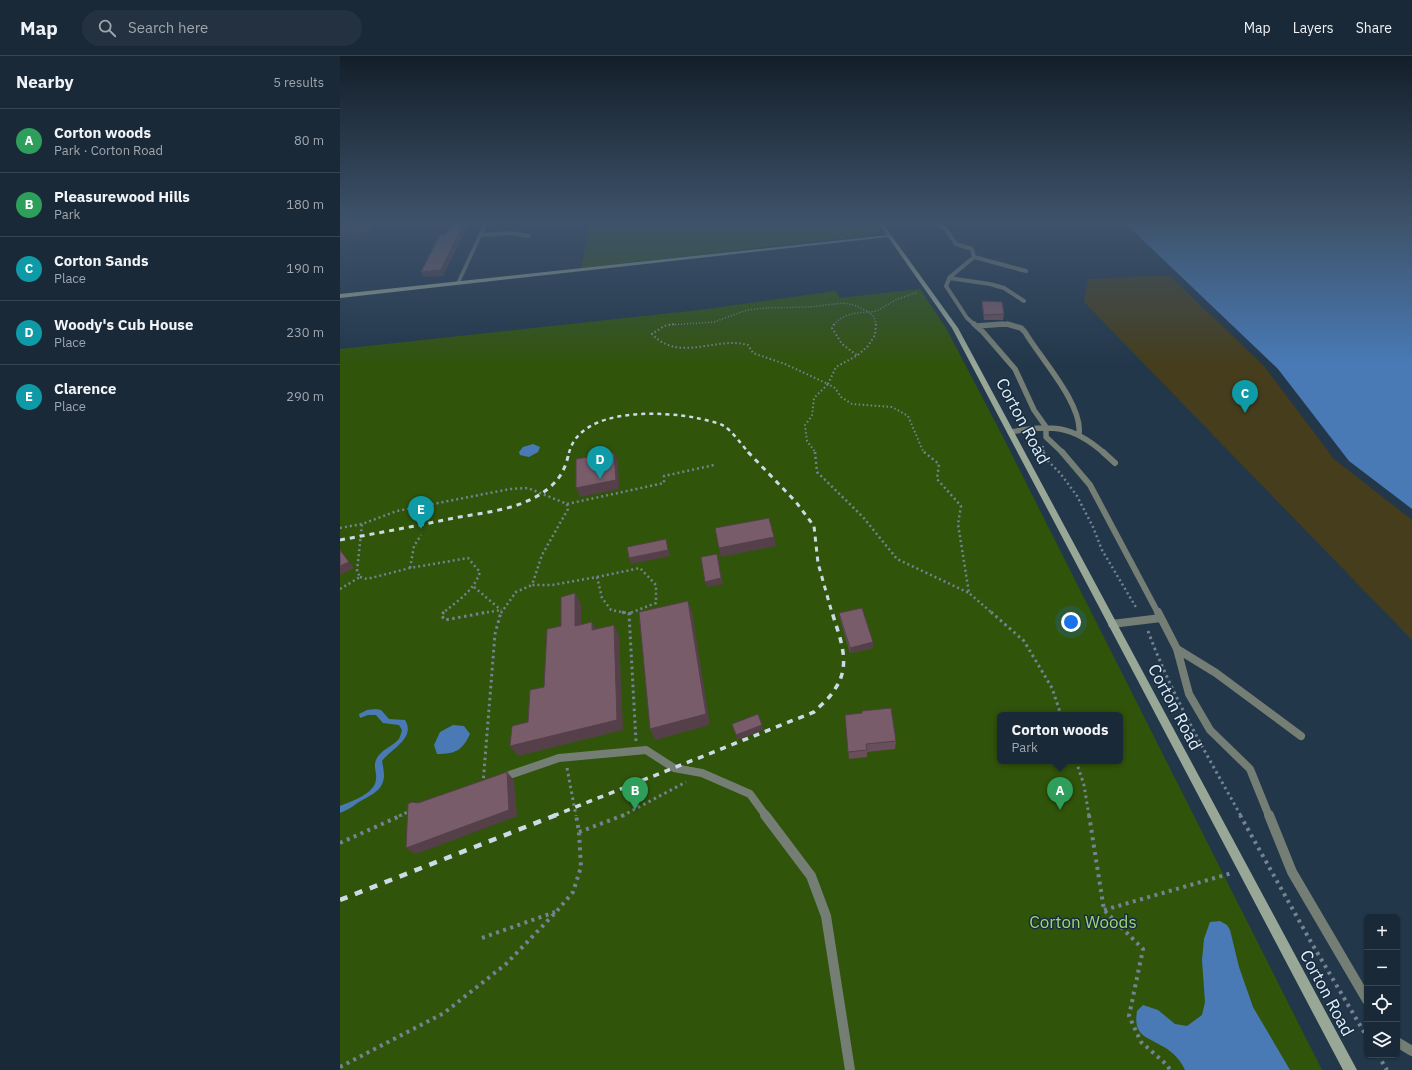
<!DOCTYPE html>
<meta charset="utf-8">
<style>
body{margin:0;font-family:"IBM Plex Sans",sans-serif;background:#233140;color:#f1f3f6}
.controls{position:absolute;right:12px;bottom:12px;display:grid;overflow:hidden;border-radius:6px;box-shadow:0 1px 3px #0004}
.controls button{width:36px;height:36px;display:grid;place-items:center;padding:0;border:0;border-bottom:1px solid #384553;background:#1a2938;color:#f1f3f6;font:20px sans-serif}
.you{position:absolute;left:731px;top:566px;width:14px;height:14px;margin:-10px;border:3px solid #fff;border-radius:50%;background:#1a73e8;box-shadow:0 0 0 6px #1a73e833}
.badge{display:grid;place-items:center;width:26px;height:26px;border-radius:50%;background:#bca0f2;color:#fff;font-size:13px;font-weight:700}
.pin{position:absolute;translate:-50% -33px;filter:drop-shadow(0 1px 2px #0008)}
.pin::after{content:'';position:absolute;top:21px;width:14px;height:12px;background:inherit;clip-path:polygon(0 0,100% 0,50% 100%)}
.popup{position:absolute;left:657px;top:656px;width:126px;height:52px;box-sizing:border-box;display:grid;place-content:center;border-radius:6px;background:#1a2938;filter:drop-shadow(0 1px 3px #0005);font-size:13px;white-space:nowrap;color:#9fa6ae}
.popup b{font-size:15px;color:#f1f3f6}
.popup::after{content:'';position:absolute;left:50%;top:100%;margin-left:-8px;border:8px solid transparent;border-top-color:#1a2938}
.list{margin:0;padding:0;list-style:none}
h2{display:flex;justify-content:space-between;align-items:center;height:52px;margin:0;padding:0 16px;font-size:17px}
h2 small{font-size:13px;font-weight:400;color:#9fa6ae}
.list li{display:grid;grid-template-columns:26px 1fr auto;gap:12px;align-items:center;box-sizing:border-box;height:64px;padding:0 16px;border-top:1px solid #384553}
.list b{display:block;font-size:15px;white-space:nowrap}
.list p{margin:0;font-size:13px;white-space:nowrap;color:#9fa6ae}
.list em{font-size:13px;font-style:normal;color:#9fa6ae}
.icon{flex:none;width:22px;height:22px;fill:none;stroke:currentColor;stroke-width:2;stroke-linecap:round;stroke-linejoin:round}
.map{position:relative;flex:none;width:1072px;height:1014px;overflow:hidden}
header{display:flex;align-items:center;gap:24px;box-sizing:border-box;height:56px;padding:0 20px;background:#1a2938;border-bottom:1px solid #384553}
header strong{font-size:19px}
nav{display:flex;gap:22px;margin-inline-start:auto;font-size:14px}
.search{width:280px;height:36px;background:#233140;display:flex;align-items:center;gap:10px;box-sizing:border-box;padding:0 14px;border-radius:22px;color:#9fa6ae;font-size:15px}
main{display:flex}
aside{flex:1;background:#1a2938}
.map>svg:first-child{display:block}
</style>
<header>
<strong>Map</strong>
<div class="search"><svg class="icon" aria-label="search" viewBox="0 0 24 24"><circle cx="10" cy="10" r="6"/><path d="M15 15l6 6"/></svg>Search here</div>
<nav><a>Map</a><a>Layers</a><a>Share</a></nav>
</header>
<main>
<aside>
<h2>Nearby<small>5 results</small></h2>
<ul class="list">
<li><span class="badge" style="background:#2e9e5b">A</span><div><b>Corton woods</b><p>Park · Corton Road</p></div><em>80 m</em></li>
<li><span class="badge" style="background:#2e9e5b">B</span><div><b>Pleasurewood Hills</b><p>Park</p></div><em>180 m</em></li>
<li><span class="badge" style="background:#0f9aa8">C</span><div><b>Corton Sands</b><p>Place</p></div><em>190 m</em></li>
<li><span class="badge" style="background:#0f9aa8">D</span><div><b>Woody's Cub House</b><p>Place</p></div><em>230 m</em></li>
<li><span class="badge" style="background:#0f9aa8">E</span><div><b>Clarence</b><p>Place</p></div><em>290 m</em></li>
</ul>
</aside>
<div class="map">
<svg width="1072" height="1014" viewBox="0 0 1072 1014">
<rect width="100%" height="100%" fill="#22374a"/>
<path fill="#453846" d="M0 167H35L30 177 0 181Z"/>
<path fill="#31540b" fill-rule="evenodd" d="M250 167H536L540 174 530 179 241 212Z
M580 233 606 272 662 379 982 1014H0V293L359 254 496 235 499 242ZM660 659H780V705H660Z"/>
<path fill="#453d1c" d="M829 219 924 310 994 403 1072 464V584L744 246 748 223Z"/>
<path fill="#497ab6" d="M785 167H1072V453L1009 405 938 313Z
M193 388 200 391 198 396 189 401 180 399 179 396 183 391Z
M36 653 41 654 49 663 65 664C76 682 52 692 42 705 43 710 44 715 44 720 43 737 27 740 16 748 11 752 6 754 0 757V750C12 745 35 738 36 723 37 716 33 711 36 704 40 694 52 691 59 683 60 681 61 677 62 674L59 669 43 667 36 659H28L20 662 19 658 27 654Z
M113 669 124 670 130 678C122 695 115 698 97 698L94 689 100 676Z
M880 865 887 869 890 874 899 911 913 951 950 1014H845C841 1005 833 996 824 991 806 980 793 980 797 955L803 949 818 954 835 968 847 970 862 959 865 946 862 904 864 883 870 866Z"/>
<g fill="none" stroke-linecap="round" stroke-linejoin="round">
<path stroke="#728494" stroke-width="1.5" stroke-dasharray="1 2" stroke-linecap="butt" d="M329 269 374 266 407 254 425 252 469 251 503 247 514 249 529 256
M494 269C502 258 515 257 528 256
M536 269 534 261 529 256 537 255 555 244 578 236"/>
<path stroke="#728494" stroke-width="2" stroke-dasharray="1.5 2.5" stroke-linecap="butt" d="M334 268 324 270 312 278C339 307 376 280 408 289L413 297 445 308 488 328 474 342 472 360 465 369 467 385 476 397
M494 268 492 272 502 288 518 300
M536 268 535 279 528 290 518 299 496 311 488 328 495 332 501 341 512 348 552 351 568 360 583 395 585 397
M703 390 704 397"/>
<path stroke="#728494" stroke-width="2.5" stroke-dasharray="2 3" stroke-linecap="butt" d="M475 396 477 416 523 461 557 503 629 537
M584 396 599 408 597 423 621 450 618 468 629 537 652 557
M704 396V401L720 417 737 440 753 471 762 494 797 553
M227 448 324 427V420L374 409
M0 472 22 468 57 455 170 433 188 432 227 448 228 453 202 499 192 529H212L257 521 262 542 271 554 287 557
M70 512 74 490 81 479
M20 521 27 523 70 512 128 502 140 516C134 535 117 545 103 557
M257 521 300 512 316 529V547L290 557
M134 531 161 554
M0 533 20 521 17 515 22 468
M142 557 162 554
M161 557 176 536 192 529"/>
<path stroke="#728494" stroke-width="3" stroke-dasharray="2.5 3.5" stroke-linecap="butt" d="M104 556 101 559 105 564 148 556
M282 556 289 558 296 685
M651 556 684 585 712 632 721 659
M289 558 293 556
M808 575C832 640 867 699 901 760
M736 705 744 729 749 760
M227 712 236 760
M143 728 155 578 161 556
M59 760 70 755
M282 760 346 726"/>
<path stroke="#728494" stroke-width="4" stroke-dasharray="3 4.5" stroke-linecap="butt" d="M749 759 764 854 803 893 789 960 801 986 827 1009 830 1014
M900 759 971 886 1027 981
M239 776 284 759
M0 787 62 759
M764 854 892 817
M142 882 215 856
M1038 999 1047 1014
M0 1011 104 957 166 908 217 855 233 836 241 811 239 776 236 759"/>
<path stroke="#757e74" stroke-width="4" d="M592 167 605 172 616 188 632 193 634 201 610 221 606 230 627 262 635 269
M140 179 170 177 189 180
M634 201 686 215
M609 222 650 228 664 232 684 245
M649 269H670"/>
<path stroke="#757e74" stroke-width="5.5" d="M634 268 643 276 675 313 694 354 706 371V381L723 397
M667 268 681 272 685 276C700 302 743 348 739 378
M637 270 663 268
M670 376C711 369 731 368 764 397"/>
<path stroke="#757e74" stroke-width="6" d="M722 396 750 429 818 557
M763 396 775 407"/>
<path stroke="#757e74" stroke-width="8" d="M818 556 837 593 849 638 870 674 910 713 929 760
M772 568 821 562
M837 593 876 617 961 680
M161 722 219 702 306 694 334 712 362 717 410 738 426 760"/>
<path stroke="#757e74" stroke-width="10" d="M425 759 471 820 486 860 510 1014
M929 759 952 816 1027 944
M1057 986 1072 995"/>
<path fill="#757e74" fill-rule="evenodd" d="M144 167H148L120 227 116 228V227Z
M539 167H543L551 180V181H547Z"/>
<path fill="#98a796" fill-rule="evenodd" d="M549 179H551L618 272 1017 1014H1003L612 272 548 181 0 242V238Z"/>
<path stroke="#cddbe8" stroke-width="2.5" stroke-dasharray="4 4" stroke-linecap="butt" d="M229 397C240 351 322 355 357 362 365 364 377 366 384 370 392 375 402 389 409 397"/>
<path stroke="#cddbe8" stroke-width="3" stroke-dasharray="5 5" stroke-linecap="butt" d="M408 396 456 446 474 470 478 507 492 557
M0 484C38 477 76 470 114 462 146 456 182 454 209 432 221 422 226 411 229 396"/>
<path stroke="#cddbe8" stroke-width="3.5" stroke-dasharray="6 6" stroke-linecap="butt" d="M213 760 474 656C481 649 490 642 495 633 512 608 500 583 492 556"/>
<path stroke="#cddbe8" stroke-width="4.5" stroke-dasharray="8 8" stroke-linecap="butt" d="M0 844 216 759"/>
</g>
<path fill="#684f5b" d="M642 245 664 258 663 264H644L642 251Z
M499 557 533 592 510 597 500 563Z
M505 659 556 685 555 693 527 696V701L509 703Z"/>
<path fill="#55404a" d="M124 167H129L103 220 83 221 81 216Z
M274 397 278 405 279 433 240 441 236 432Z
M434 481 436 490 381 501 379 492Z
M326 483 330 500 291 508 289 502Z
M0 494 14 512 0 519Z
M377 498 383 528 367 531 365 526Z
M235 537 241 548V580L235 570Z
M348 545 352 556 370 669 315 684 310 673Z
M252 566 257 576 252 574Z
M274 569 279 579 283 674 178 700 170 690Z
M533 586V592L510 597V592Z
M422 669 423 674 397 684 396 679Z
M167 716 174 724 177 760 76 798 66 792Z"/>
<path fill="#795c6a" stroke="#55404a" d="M112 167H124L101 214 81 216 100 179H105Z
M642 245 662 246 664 258 644 259Z
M274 397 276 424 236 432V403Z
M429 462 434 481 379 492 375 472Z
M326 483 328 494 289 502 287 491Z
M0 494 9 506 0 510Z
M377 498 381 522 365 526 361 501Z
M235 537V570L252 566V574L274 569 277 664 170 690 172 670 188 666 190 634 204 631 207 573 221 570V541Z
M348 545 366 658 310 673 299 556Z
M522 552 533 586 510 592 499 557Z
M551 652 556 685 526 688 527 694 508 696 505 659 522 657V655Z
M418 658 422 669 396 679 392 668Z
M167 716 169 754 66 792 68 748 72 746 78 747Z"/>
<linearGradient id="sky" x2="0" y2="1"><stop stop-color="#131e29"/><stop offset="0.54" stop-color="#3e536b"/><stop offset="1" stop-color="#3e536b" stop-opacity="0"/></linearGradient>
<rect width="1072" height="309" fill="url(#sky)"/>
<g text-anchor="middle" stroke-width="3" stroke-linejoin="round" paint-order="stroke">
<g font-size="17" fill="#e1eefa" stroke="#182d3f">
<text transform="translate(683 365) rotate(62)" y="6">Corton Road</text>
<text transform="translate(835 651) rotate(62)" y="6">Corton Road</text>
<text transform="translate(987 937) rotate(62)" y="6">Corton Road</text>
</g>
<g font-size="17" fill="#a1d676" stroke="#182d3f">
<text x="743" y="872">Corton Woods</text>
</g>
</g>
</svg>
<div class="controls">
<button>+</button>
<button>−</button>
<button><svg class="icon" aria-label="locate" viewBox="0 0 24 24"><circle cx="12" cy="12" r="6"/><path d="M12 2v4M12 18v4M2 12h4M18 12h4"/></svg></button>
<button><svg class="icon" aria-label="layers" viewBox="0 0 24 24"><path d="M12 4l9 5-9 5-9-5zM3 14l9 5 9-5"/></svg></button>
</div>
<div class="you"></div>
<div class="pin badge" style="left:720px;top:754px;background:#2e9e5b">A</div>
<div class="popup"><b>Corton woods</b>Park</div>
<div class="pin badge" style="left:295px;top:754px;background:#2e9e5b">B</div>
<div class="pin badge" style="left:905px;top:357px;background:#0f9aa8">C</div>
<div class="pin badge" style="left:260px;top:423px;background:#0f9aa8">D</div>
<div class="pin badge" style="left:81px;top:473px;background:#0f9aa8">E</div>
</div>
</main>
